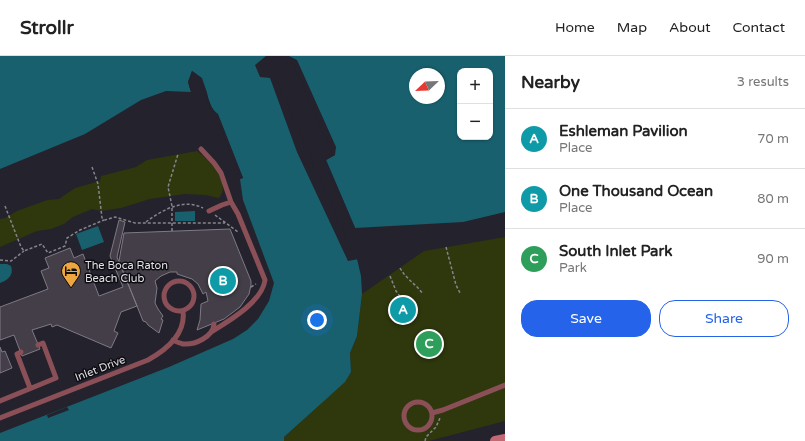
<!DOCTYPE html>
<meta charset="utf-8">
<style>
body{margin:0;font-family:"Varela Round",sans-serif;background:#f6f6f6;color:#222}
.controls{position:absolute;right:12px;top:12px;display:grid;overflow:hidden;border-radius:8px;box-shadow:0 1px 3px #0004}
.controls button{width:36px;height:36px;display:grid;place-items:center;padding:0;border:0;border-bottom:1px solid #e0e0e0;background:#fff;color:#222;font:20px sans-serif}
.compass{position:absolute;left:409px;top:12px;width:36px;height:36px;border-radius:50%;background:#fff;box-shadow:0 1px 3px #0004;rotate:247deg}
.you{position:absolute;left:317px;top:264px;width:14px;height:14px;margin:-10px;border:3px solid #fff;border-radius:50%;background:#1a73e8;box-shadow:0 0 0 6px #1a73e833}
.badge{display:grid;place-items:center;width:26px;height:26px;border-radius:50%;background:#2563eb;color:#fff;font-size:13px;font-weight:700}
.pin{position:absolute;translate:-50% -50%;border:2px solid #fff;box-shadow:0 1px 4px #0006}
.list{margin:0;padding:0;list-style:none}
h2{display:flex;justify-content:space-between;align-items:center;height:52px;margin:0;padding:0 16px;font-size:17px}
h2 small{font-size:13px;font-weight:400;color:#767676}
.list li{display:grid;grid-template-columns:26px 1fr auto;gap:12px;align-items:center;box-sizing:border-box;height:60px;padding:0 16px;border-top:1px solid #e0e0e0}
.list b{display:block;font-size:15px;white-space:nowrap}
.list p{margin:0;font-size:13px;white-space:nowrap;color:#767676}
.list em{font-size:13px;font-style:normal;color:#767676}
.actions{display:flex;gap:8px;padding:12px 16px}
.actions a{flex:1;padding:9px 0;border:1px solid #2563eb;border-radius:16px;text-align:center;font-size:14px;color:#2563eb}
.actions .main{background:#2563eb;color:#fff}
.map{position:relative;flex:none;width:505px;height:385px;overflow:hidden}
header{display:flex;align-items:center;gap:24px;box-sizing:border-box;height:56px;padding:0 20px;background:#fff;border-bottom:1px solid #e0e0e0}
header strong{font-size:19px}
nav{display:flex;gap:22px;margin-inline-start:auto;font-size:14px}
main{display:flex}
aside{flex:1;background:#fff}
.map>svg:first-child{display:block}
</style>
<header>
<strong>Strollr</strong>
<nav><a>Home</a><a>Map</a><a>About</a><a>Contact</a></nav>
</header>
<main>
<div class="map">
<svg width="505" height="385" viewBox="0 0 505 385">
<rect width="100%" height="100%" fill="#24222c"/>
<path fill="#2f370d" d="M197 95C209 104 232 126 219 142L205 139 185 138 150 143 121 152 101 155 92 153 73 161 64 168 51 173 37 175 0 191V163L5 162 17 155 47 144 59 143 75 132 100 125 101 120 136 111 147 104Z
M505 181V365L429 385H284V381L344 326 351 316 350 297 357 280 362 238 424 195Z"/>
<path fill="#18606e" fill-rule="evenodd" d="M0 0H277L269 4V12L347 189 357 203 361 220 362 238 357 280 350 297 351 316 345 326 284 381V385H0V377L169 311 233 283 247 274 258 263 269 245 274 227 243 144 240 123 243 122 218 59C203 44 211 27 192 15L188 26 191 36 166 35 141 44 85 78 0 113Z
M281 0H505V156L463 166 355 172 326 104 335 99 295 7ZM460 15H490V81H460ZM415 18H439V42H415Z
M195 155V165H175V156Z
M98 170 104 186 82 194 76 178Z
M0 208H7L11 210C14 219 8 224 0 227Z"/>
<path fill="#24222c" d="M266 0H289L297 4 336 91 335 99 326 104 356 174 353 173 324 105 325 102 332 98 293 8 279 0 271 5V11L349 188 359 203 348 205 297 96 270 22 260 21 255 9Z
M192 15 202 22 207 37 208 42 212 53 218 58 243 122 240 123 239 121H240L216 60 211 54 206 43 205 38 200 23 193 18 190 26 193 37 191 36 188 26Z
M67 351 69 354 48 362 47 359Z"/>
<path fill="#433e48" stroke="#7f7984" d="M119 164 125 166 117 201 137 250 121 256 114 275 118 277 111 292 57 269 52 271 51 268 32 274 40 293 22 300 14 279 0 284V251L48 233 41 215 49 212 45 202 70 192 74 202 83 198 99 240 123 231 110 200Z
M230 173 251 225V229L249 238 240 251 224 263 197 274 200 264 201 248 208 245 206 236 203 238 198 228 192 223 177 218V216H170L161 220 155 225 157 232 155 247 158 253 163 260 161 263 163 264 159 277 148 269 146 266 143 265 119 205 124 177Z
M408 242 415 250 399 265 392 257Z
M0 291 2 296 5 295 12 312 0 317Z"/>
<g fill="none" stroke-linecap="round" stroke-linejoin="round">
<path stroke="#86858d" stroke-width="1.5" stroke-dasharray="3 2" stroke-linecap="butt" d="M92 111 98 128 102 162 105 164 115 161 135 167H225
M5 150 21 191 24 195 42 188 48 197 65 190 67 182 80 174 104 164
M215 159 238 176
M146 166C162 154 183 142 203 152
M172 175V150L168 131 178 98
M446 191 456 229 460 237
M0 204 11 205 24 195
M400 212C406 223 416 228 423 238
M390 220 396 235 402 243
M251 231 256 228
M425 385 426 381 436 371 440 362"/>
<path stroke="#8b5057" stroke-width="5" d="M201 93 214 107 221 117 231 146 238 158 265 224C262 246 229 265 211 276
M209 155 222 149 231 146
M164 240a15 15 0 1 1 30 0a15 15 0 1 1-30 0Z
M173 284C176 286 179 287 183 288 195 289 213 281 214 268
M21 296 17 298 30 332
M0 345 56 322 43 287 38 289
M404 360a14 14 0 1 1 28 0a14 14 0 1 1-28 0Z
M432 357 443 354 505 329
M0 362 148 304C166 294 186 278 183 255"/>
<path stroke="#c66774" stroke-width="10" d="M495 385 505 383"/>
</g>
<defs>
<symbol id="hotel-pin" viewBox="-11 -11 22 30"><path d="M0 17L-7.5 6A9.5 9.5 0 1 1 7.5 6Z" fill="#f0a63f" stroke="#0d0c11"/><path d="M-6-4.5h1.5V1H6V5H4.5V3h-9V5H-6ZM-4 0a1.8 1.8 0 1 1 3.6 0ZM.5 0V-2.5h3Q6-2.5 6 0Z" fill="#111"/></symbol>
</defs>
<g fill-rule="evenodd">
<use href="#hotel-pin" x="60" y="204" width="22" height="30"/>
</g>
<g text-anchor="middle" stroke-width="3" stroke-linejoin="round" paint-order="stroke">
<g font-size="11" fill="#e0e0e6" stroke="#0d0c11" text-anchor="start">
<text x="85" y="213">The Boca Raton<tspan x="85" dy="13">Beach Club</tspan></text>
</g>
<g font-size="11" fill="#e0e0e6" stroke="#0d0c11">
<text transform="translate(100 312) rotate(-21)" y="4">Inlet Drive</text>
</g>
</g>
</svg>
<div class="controls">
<button>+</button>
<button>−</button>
</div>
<svg class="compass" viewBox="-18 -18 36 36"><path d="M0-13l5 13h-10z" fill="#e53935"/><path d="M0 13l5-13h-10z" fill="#767676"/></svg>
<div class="you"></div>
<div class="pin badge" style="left:403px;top:254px;background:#0f9aa8">A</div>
<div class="pin badge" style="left:223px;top:225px;background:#0f9aa8">B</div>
<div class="pin badge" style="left:429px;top:288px;background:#2e9e5b">C</div>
</div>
<aside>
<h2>Nearby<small>3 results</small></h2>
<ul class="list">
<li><span class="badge" style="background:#0f9aa8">A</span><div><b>Eshleman Pavilion</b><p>Place</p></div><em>70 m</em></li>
<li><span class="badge" style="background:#0f9aa8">B</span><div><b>One Thousand Ocean</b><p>Place</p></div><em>80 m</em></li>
<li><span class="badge" style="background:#2e9e5b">C</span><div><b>South Inlet Park</b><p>Park</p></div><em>90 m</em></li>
</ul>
<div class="actions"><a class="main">Save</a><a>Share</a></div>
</aside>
</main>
